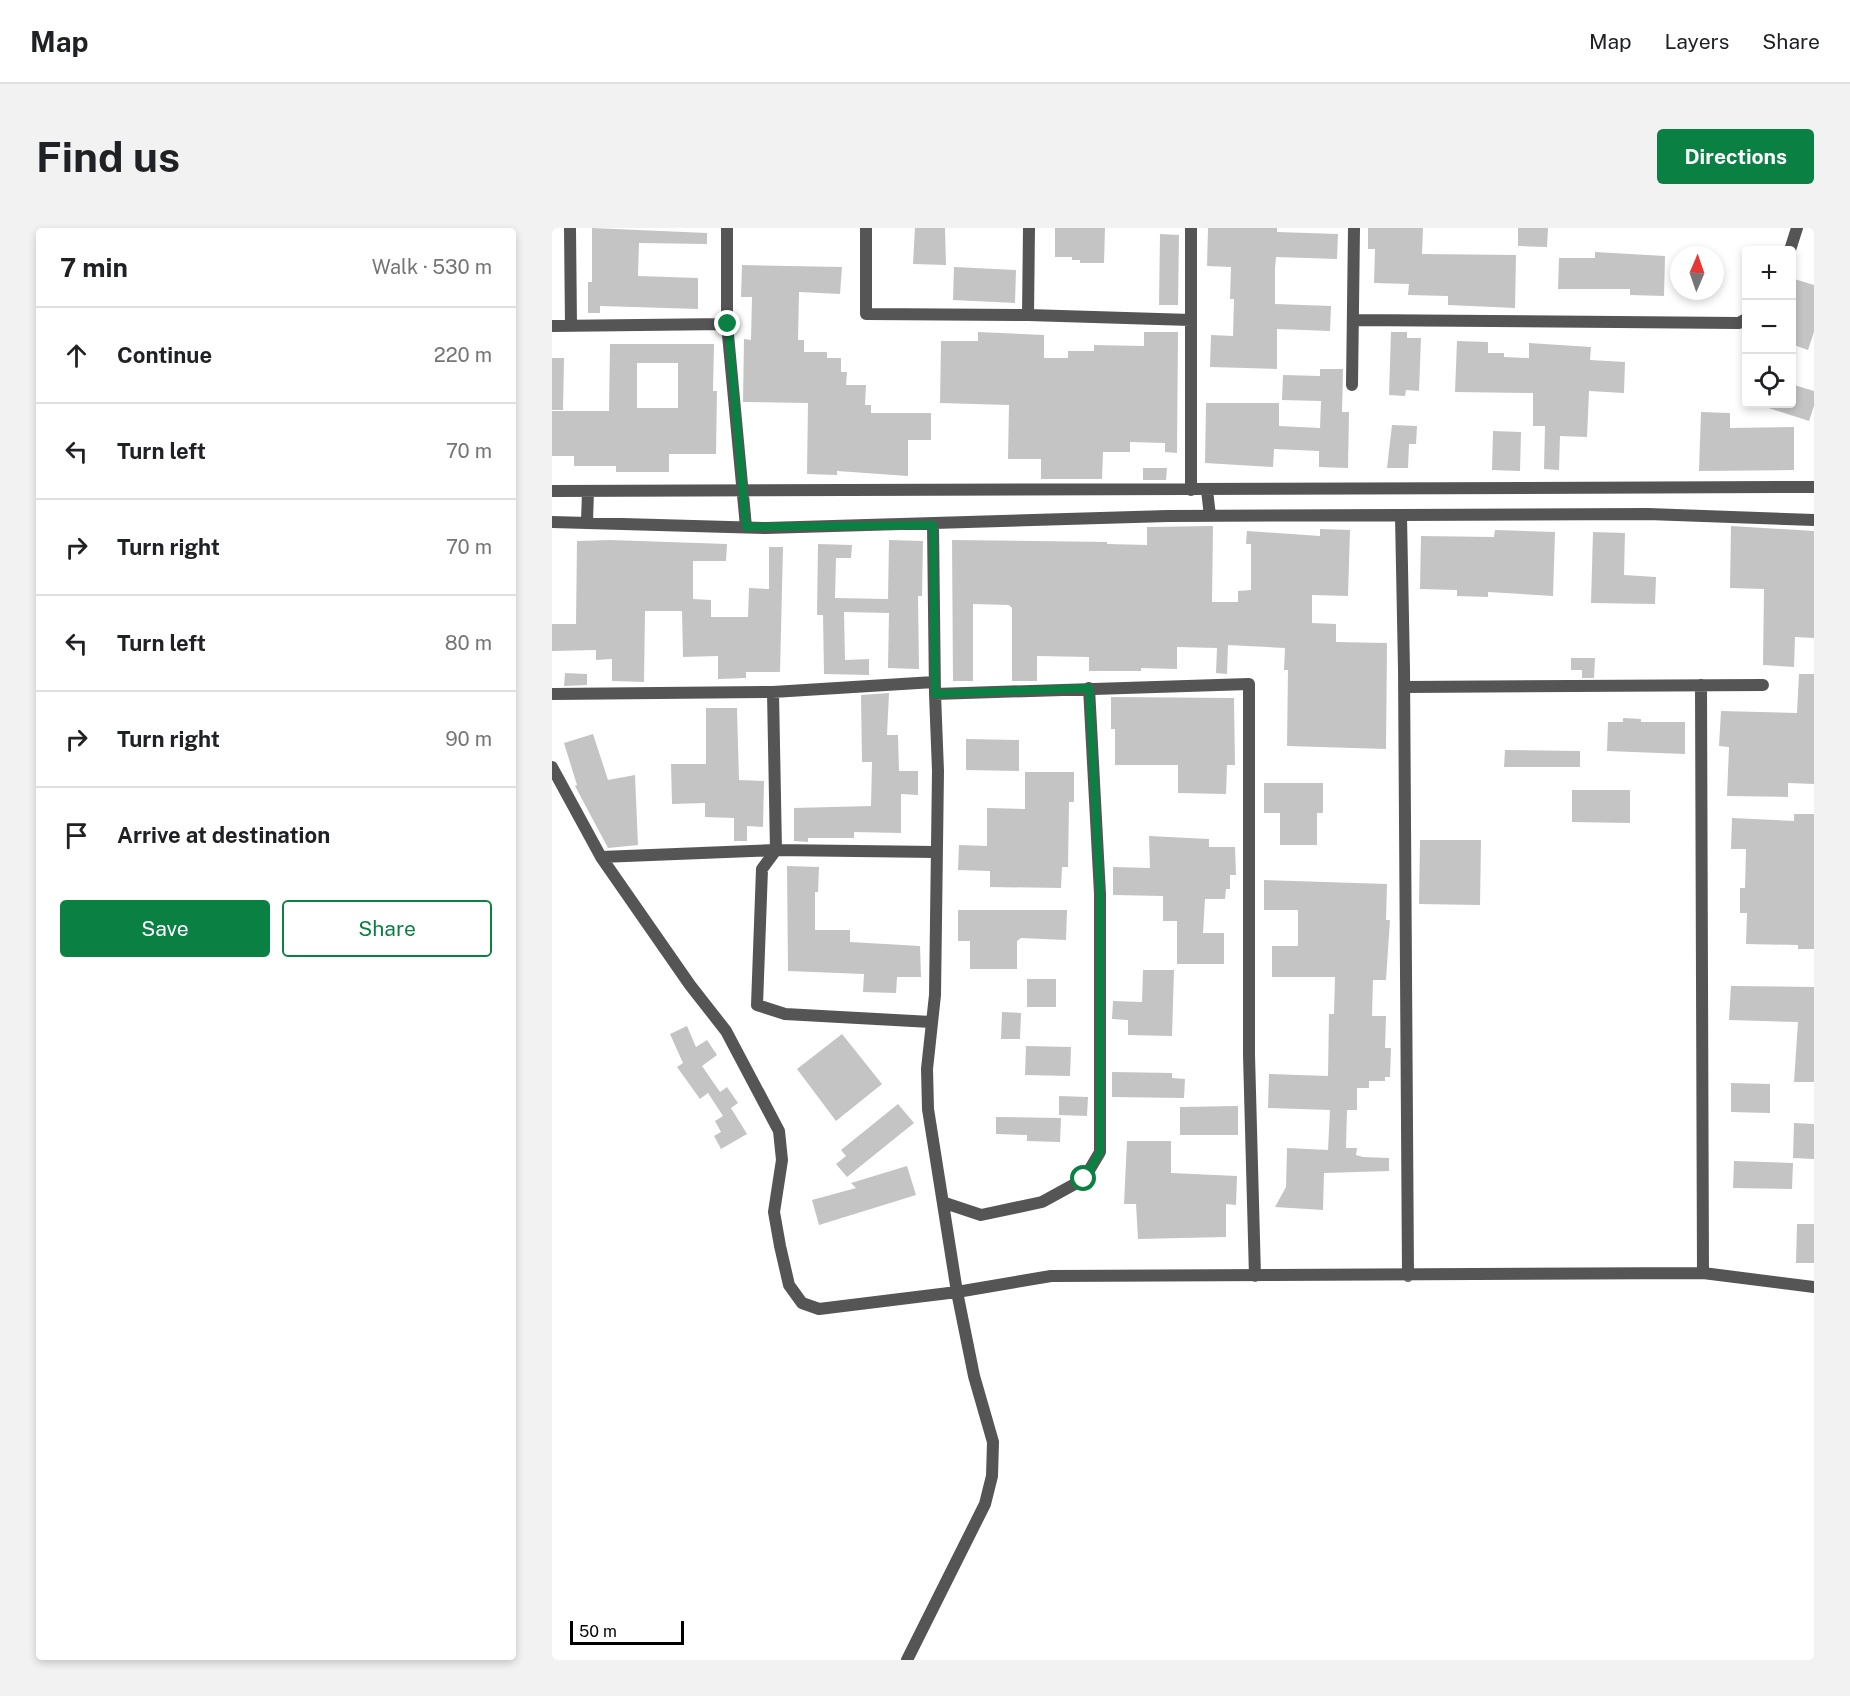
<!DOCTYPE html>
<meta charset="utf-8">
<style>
body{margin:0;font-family:"Public Sans",sans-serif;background:#f2f2f2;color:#202124}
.controls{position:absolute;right:18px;top:18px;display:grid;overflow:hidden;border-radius:6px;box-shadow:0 3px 9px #0003}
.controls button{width:54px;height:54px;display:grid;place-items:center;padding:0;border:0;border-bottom:2px solid #e0e0e0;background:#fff;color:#202124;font:30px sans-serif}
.compass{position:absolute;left:1118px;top:18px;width:54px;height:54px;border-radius:50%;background:#fff;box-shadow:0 3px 9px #0003;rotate:2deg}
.scale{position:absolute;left:18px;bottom:15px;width:114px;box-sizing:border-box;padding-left:6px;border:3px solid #000;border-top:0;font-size:16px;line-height:21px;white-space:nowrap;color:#000;-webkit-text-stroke:4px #fff;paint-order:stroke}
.stop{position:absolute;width:18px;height:18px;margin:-14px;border:4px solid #0b8043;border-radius:50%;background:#fff}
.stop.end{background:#0b8043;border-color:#fff;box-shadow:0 2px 6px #0008}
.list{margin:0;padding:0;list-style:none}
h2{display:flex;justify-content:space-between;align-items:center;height:78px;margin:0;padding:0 24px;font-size:26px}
h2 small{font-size:20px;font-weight:400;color:#757577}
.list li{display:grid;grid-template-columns:39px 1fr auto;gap:18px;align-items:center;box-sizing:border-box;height:96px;padding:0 24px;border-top:2px solid #e0e0e0}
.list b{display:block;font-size:22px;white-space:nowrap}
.list em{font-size:20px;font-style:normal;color:#757577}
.actions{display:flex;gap:12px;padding:18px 24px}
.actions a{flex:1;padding:14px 0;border:2px solid #0b8043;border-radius:6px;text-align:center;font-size:21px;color:#0b8043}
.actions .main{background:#0b8043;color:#fff}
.icon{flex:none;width:33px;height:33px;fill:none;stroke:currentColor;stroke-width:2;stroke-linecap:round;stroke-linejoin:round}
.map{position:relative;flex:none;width:1262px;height:1432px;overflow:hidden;border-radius:6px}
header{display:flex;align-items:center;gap:36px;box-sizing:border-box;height:84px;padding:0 30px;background:#fff;border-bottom:2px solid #e0e0e0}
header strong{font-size:28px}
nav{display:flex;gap:33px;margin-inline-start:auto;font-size:21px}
.intro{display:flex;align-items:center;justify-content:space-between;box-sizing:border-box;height:144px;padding:0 36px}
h1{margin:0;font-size:42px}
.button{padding:15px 27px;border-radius:6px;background:#0b8043;color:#fff;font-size:21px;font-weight:700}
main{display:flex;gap:36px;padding:0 36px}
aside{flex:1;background:#fff;border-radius:6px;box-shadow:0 3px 9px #0003}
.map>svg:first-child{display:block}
</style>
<header>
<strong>Map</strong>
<nav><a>Map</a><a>Layers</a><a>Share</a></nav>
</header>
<div class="intro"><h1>Find us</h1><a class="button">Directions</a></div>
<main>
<aside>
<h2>7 min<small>Walk · 530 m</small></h2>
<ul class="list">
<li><svg class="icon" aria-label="ahead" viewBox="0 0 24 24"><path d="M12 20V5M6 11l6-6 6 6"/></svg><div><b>Continue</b></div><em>220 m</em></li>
<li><svg class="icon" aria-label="left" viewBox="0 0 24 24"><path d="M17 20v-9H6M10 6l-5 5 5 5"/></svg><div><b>Turn left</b></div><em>70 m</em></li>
<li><svg class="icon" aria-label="right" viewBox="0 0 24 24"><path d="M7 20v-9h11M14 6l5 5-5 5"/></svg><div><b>Turn right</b></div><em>70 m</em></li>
<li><svg class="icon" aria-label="left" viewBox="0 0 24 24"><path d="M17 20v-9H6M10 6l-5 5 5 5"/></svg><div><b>Turn left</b></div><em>80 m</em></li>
<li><svg class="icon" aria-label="right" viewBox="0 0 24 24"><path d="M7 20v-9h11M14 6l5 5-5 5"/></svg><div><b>Turn right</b></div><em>90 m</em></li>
<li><svg class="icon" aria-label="arrive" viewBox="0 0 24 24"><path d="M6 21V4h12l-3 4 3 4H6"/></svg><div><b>Arrive at destination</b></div></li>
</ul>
<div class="actions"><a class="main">Save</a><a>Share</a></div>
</aside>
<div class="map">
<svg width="1262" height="1432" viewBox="0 0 1262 1432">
<rect width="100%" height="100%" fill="#fff"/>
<path fill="#c4c4c4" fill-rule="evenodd" d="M40 0 155 5V16L87 15 86 48 146 50V81L48 78V85H36V54H40Z
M363 0H393L394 37 361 36Z
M503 0H553L552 35H528V32H520V29H503Z
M656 0H725V4L786 6 785 31 724 29 723 40V76L779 78 778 103 725 101V141L658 139 659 107 681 108 682 71H678L679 39 655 38Z
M816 0H871L870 26 964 27 963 80 896 77V68L856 67 857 56 822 55 823 21H816Z
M966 0H996L995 19 966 18Z
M608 6 627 7 626 77H607Z
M1043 24 1113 28 1112 68 1078 67V61H1006L1007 30H1043Z
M190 37 290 39 288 66 247 64 246 112H252V124H275V130H289V144H295L294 157H314L313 177H319V185H379V212H356V248L285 243V247L255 246 256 175 191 174 192 111 199 112 200 69H189Z
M402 39 464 42 463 75 401 72Z
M1239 50 1262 57V104L1256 122 1239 116Z
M426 104 492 107V130H516V123H542V117L592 118V104H626L625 225 613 224V215L578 214V224H551L550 251H489V231H456L457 177 388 175 389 113H426Z
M839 104H855V110H869L867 163 854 162 853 168 837 167Z
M905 113 936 114V125H952V129L977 130V115L1039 119 1038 132 1073 134 1072 165 1037 163 1035 209 1008 208 1007 242 992 241 993 198H981V165L903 164Z
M58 116H162L161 163H165L164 226H117V244H64V238H22V228H0V183H57ZM85 135H126V180H85Z
M0 130H12L11 182H0Z
M768 141H791L790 184H797L796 240 767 239V223L722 221 721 239 653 235 654 175H727V198L768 200 769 173 730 172 731 147 768 148Z
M1239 156 1262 163V178L1257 193 1210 178V176H1239Z
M1149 184 1178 185V200L1242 199V242L1147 243Z
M840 197 865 198 864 216H857L856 240H835Z
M941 203 969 204 968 243 940 242Z
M591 240H615L614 252H591Z
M661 298 660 374H686V363L699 362V316H694L695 303 768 308V301L798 302 796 368 760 367V395L784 396V414L835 415 834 521 735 518 736 442H732L733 420 676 417 675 446 664 445 665 420 625 419V441L589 440V443H537V429L485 428V453H460V380L457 377 421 376V453H401L400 312 555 314V316L595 317V299Z
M1179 298 1262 303V410L1243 409 1242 439 1211 437 1212 361 1178 360Z
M943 302 1003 304 1001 368 936 364V369L905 368V362L868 361 869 308 942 309Z
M1041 304 1073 305 1072 347 1104 349 1103 376 1039 375Z
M58 312 175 316 174 333H141V371L159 372V389H196L197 360 217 361V319H231L228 444H194V450L166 451V428L131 429 130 383H93L92 454 60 453V431L44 432V422L0 423V396H24L25 313Z
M337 312 371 313 370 368H366L367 441 336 440 337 385 292 384 293 432 317 431V447L272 446 271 387H265L266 316 300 317 299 330H284L283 370 336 371Z
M1019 430H1043L1042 450H1030V442H1019Z
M13 445 35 446V457L12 458Z
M1247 446H1262V556L1236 555V569L1175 568 1177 519 1167 518 1169 483 1245 485Z
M337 465 335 507H346L347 543H366V567L349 566V605L302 604V610H256V614L242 613V580L319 578 320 534H310L309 467Z
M559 469 682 470 683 537H675L674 566 626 565V537H563V501H559Z
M154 480H185L187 552 212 553 211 599 195 598V613H182V590L153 589V575L120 576 119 536H154Z
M1071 490 1089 491V494H1133V526L1055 523 1056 494H1071Z
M41 506 56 552 83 547 86 617 56 620 23 558 25 557 12 515Z
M414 511 467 512V543L414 542Z
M953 522 1028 523V539H952Z
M473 544H522V574H517L516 639H510L509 660 438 659V643L406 642 407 617 435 618V580L473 581Z
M712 555H771V585H765V617H728V585H712Z
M1020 562H1078V595L1020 594Z
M1242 586H1262V721H1246V717L1194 716 1195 685H1188V660H1193L1194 621H1179L1180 590 1242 593Z
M597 608 657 611V619H683L684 647H678V661H674L673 671H653L651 705H672V736H625V693H611V668L561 667V639L598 640Z
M868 612H929L928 677 867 676Z
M235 638 267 639 266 664H263V702H298V714L368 718 369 749H345L344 765 311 764 312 746 236 743Z
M712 652 835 656 834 692H838L834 752H821L820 788H834L833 820H839L838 849H833V853H817V860H805V882H795L794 920H805L804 927 811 929 837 930V943L772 945 771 982 723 979 734 959 735 920 776 922 778 882 716 880 717 846 776 848 777 786H782L783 749H720V718H746V682H712Z
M406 682H515L514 712 469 710 465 713V741H418V713H406Z
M591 742H622L620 808 576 807V792L560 791 561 773 590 774Z
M475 751H504V779H475Z
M1179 758 1262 759V854H1242L1246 794 1177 792Z
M450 784 469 785 468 811H449Z
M135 798 144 819 155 812 165 827 150 838 168 864 175 859 186 875 179 880 195 906 169 921 162 908 169 904 163 893 171 888 156 865 148 871 125 839 131 835 118 806Z
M290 806 330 856 284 893 245 841Z
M474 818 519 819 518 848 473 847Z
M560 844 620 845V850L633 851 632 870 560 869Z
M1179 855 1218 856V885L1179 884Z
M507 868 536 869 535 888 507 887Z
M346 876 362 895 295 949 284 936 294 928 289 922Z
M686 878V907H628V879Z
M444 889 509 890 508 914 475 913V907L444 906Z
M1242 895 1262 896V931L1241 930Z
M575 913H619V945L685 948 684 977 674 976V1009L586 1011 584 976H572Z
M1182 933 1241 935 1240 961 1181 960Z
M355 938 364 967 267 997 260 972 304 960 299 955Z
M1245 996H1262V1035H1244Z"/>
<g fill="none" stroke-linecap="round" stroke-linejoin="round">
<path stroke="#555" stroke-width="12" d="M18 0 19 98
M175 0V96L194 299
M314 0V86L476 87
M477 0 476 87 639 92
M1238 22 1245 0
M801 92 1187 95 1194 91
M0 98 175 96
M800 157 802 0
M639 262V0
M655 262 658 288
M0 263 1262 259
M849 288 852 441 856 1048
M0 294 214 300 616 288 1096 286 1262 292
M35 294 36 263
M381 297 383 466 697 456V827L703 1048
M1149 457 1151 1045
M852 459 1211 457
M221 464 224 622 210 641 205 777 233 786 379 794
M0 466 221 464 382 454
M0 539 49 629 138 757 174 803 227 903 230 932 222 984 228 1018 237 1057 250 1075 267 1081 405 1064 376 881 375 841 383 767 386 543 383 466
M49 629 224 622 384 624
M393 975 429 987 490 974 532 951 548 924V666L537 460
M355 1432 433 1276 440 1248 441 1214 422 1148 405 1064 499 1048 1151 1045 1262 1059"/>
</g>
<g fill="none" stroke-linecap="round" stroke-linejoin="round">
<path stroke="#0b8043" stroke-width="8" d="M176 96 194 299 381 297 383 466 537 460 548 666V924L532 951"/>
</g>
</svg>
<div class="controls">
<button>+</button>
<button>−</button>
<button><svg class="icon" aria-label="locate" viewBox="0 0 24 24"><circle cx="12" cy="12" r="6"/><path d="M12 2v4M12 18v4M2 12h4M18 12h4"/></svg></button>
</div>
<svg class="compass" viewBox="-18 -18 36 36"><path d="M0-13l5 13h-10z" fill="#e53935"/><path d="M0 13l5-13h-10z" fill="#757577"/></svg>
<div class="scale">50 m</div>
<div class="stop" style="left:532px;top:951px"></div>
<div class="stop end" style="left:176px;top:96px"></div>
</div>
</main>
